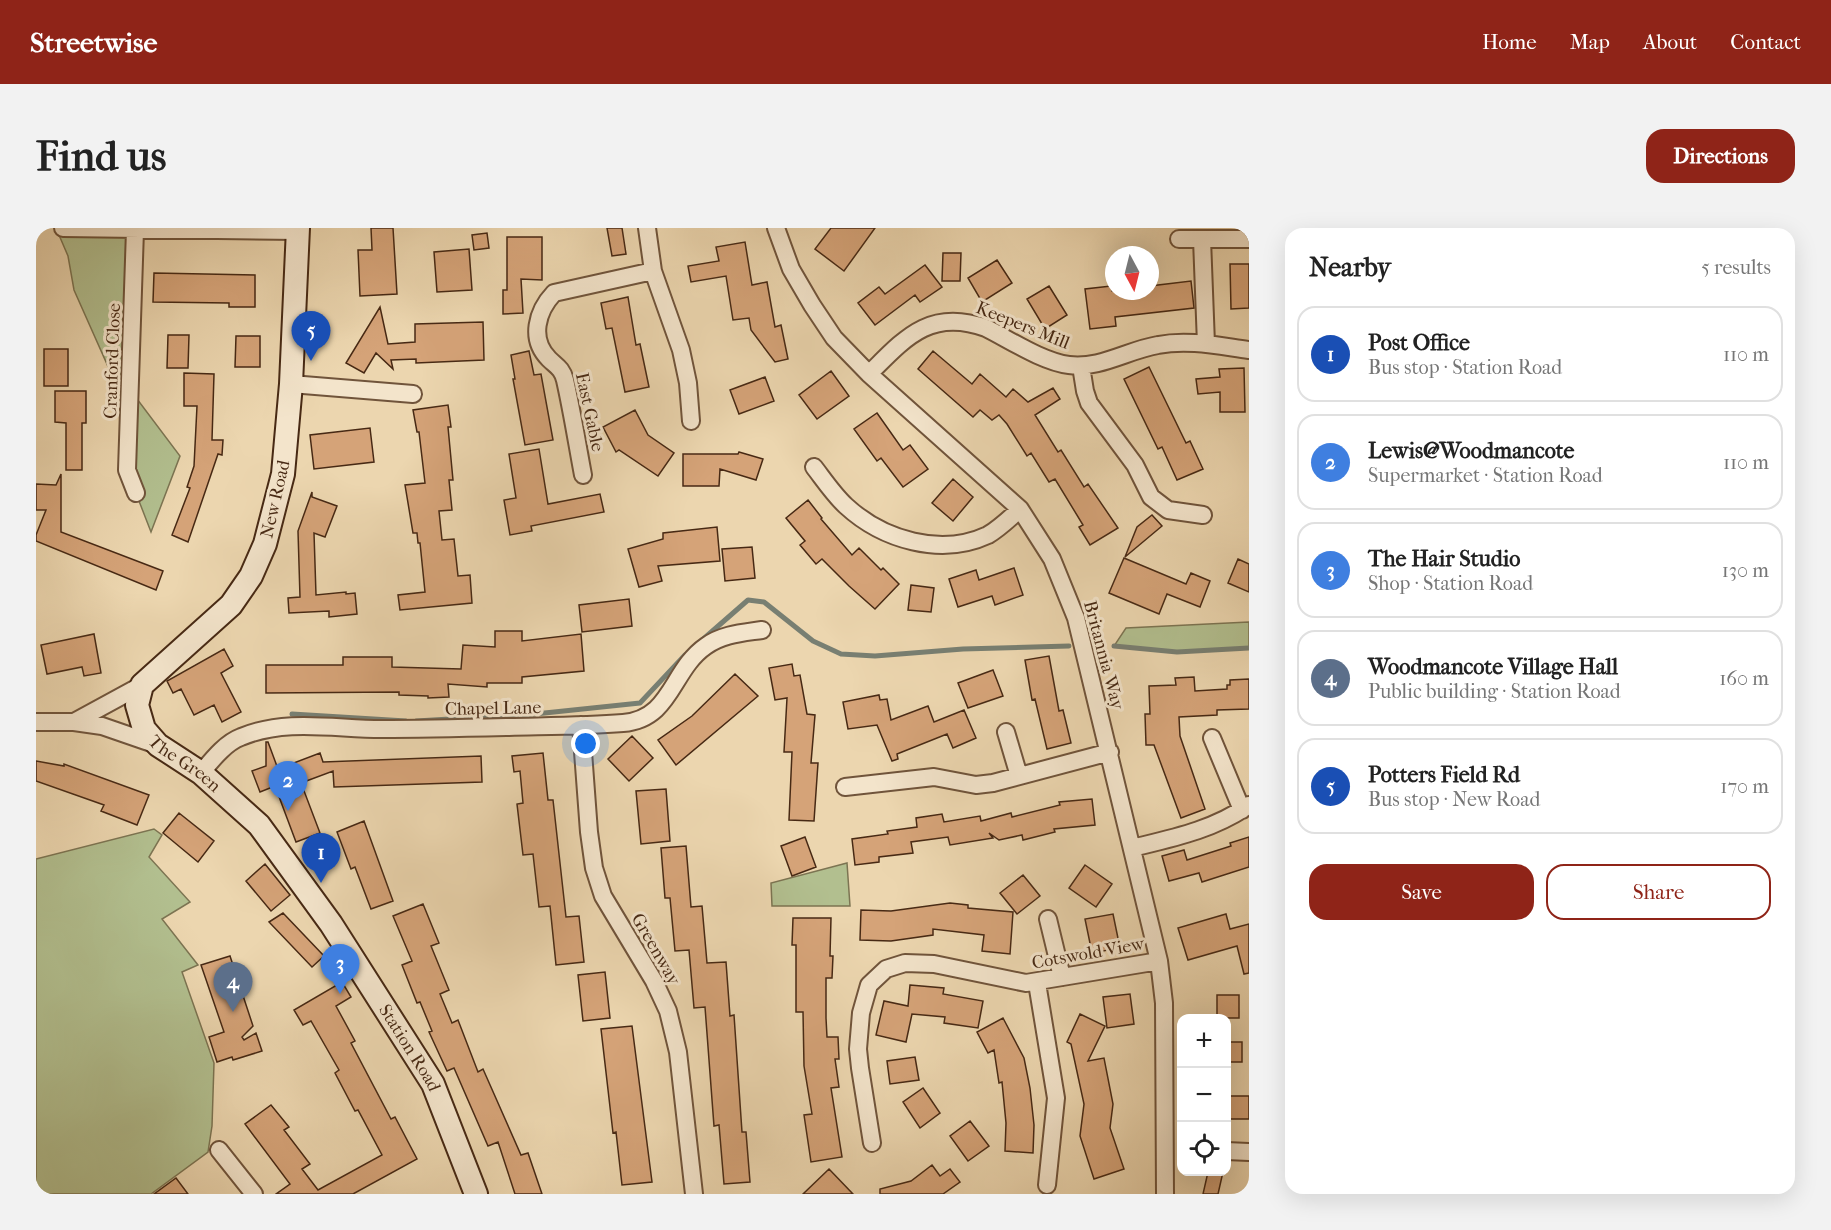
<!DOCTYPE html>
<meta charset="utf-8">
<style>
body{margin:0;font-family:"IM FELL French Canon",serif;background:#f2f2f2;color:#222}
.controls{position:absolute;right:18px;bottom:18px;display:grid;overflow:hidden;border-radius:12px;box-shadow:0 6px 24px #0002}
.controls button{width:54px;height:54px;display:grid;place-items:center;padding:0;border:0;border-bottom:2px solid #e0e0e0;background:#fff;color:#222;font:30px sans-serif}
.compass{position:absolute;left:1069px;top:18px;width:54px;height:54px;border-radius:50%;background:#fff;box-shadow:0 6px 24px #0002;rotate:173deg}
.you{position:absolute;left:550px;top:516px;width:21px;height:21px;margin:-15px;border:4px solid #fff;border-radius:50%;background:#1a73e8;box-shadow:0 0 0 9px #1a73e833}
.badge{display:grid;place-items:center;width:39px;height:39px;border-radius:50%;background:#8f2418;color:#fff;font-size:20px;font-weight:700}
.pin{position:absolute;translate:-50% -50px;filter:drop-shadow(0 2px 3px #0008)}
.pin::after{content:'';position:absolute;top:32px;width:21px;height:18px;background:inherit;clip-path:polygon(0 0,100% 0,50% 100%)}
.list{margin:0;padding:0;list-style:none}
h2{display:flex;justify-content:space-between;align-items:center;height:78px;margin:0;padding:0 24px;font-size:26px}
h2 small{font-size:20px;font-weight:400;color:#767676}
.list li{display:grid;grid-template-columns:39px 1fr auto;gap:18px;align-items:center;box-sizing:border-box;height:96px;margin:0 12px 12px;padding:0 12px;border:2px solid #e0e0e0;border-radius:18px}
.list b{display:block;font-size:22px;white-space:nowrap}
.list p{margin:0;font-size:20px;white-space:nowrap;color:#767676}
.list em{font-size:20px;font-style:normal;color:#767676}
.actions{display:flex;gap:12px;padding:18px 24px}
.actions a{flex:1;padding:14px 0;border:2px solid #8f2418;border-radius:18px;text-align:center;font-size:21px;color:#8f2418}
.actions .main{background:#8f2418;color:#fff}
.icon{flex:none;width:33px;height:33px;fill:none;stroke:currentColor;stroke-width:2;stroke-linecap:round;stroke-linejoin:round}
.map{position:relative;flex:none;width:1213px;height:966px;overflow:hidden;border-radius:18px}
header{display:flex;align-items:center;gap:36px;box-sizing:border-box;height:84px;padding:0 30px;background:#8f2418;color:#fff}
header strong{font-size:28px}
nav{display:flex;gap:33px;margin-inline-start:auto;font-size:21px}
.intro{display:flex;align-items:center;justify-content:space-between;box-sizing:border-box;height:144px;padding:0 36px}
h1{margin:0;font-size:42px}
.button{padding:15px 27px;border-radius:18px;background:#8f2418;color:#fff;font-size:21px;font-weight:700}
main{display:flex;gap:36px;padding:0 36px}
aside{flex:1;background:#fff;border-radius:18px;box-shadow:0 6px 24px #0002}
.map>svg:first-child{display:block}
</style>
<header>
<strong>Streetwise</strong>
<nav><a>Home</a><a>Map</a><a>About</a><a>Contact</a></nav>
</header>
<div class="intro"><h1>Find us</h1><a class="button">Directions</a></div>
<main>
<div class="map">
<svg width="1213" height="966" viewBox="0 0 1213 966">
<rect width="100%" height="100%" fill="#ecd6af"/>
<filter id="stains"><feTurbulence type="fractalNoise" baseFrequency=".00333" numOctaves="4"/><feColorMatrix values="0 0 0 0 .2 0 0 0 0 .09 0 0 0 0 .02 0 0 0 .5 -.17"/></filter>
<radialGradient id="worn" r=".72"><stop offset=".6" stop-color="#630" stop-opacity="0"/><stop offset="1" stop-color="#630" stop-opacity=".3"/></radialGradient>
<path fill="#b2bf8f" stroke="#7c7452" stroke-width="1.5" d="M20 0 99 2 95 163 144 228 115 304 91 242 94 188 38 62 32 28Z
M1213 394V421L1141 424 1078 418 1090 400Z
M118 601 126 607 113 629 154 674 126 691 162 737 146 744 178 835 176 898 172 924 115 966H0V631Z
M811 635 814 678H736L735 655Z"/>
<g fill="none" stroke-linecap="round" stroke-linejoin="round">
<path stroke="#787f72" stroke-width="5" d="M665 413 712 372 728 374 777 413 805 426 839 428 927 421 1033 418
M1078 418 1141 424 1213 420
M256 486 370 493
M380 493 499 486 604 475 649 427"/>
</g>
<path fill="#d5a378" stroke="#472914" stroke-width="1.5" d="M335 0H357L361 66 324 68 322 22H336Z
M571 0H586L590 26 576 28Z
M795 0H839L808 43 779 21Z
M451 5 453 20 438 22 436 7Z
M471 9H506V52L485 51 487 85 467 86V62H471Z
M709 14 716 57 731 54 739 99 745 97 752 131 739 134 715 102 713 90 697 92 690 48 655 54 652 38 683 33 680 19Z
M433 21 436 62 401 64 398 24Z
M907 25H925L924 53H906Z
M961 32 976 55 946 74 932 50Z
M1194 36H1213V80L1195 81Z
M889 37 906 59 884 74 879 67 839 97 822 75 843 59 849 66Z
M118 45 219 47V79H193V75L117 74Z
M1155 53 1158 80 1079 89 1080 98 1054 101 1049 61 1075 58 1076 63H1114V58Z
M1013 58 1031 87 1009 101 991 71Z
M592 69 600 117 604 116 613 159 589 164 576 100 570 101 565 75Z
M344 79 352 116 379 114V96L447 94 448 132 380 135V131L355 132 357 141 340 125 328 145 310 135Z
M132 107H153L152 140H131Z
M200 108H224V139H199Z
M8 121H32V158H8Z
M493 123 498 147 505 146 517 212 489 217 477 151H479L475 127Z
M897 123 936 156 944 146 970 169 977 161 992 174 1017 160 1024 171 999 187 1022 224 1025 222 1048 259 1052 256 1082 300 1054 317 1043 299 1047 297 1019 251 1013 254 995 225 991 228 971 196 963 187 956 192 944 182 937 189 882 141Z
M1113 139 1150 215 1154 213 1167 241 1141 252 1126 219 1122 221 1088 151Z
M1208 140 1209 184H1184V164L1162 166 1160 151 1184 149 1183 141Z
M795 143 813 168 781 191 763 167Z
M148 145 178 146 176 212H187L186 227 182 226 152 314 136 307 154 260 151 259 158 238 161 178H148Z
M729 149 738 173 703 186 694 162Z
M19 163H50V195H46V242H30V195L19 194Z
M412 177 415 199H412L417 252H413L416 282 403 283 406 312 418 311 422 348 434 347 436 375 364 382 362 367 389 364 384 315H382L381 305H377L369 257 389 255 383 204H381L377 182Z
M599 182 612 207 638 225 622 248 583 222 580 224 567 199Z
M841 185 867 222 874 217 892 241 867 259 845 230 841 233 818 201Z
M334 200 338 234 278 241 274 207Z
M503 221 512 276 564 266 568 284 495 298 496 303 474 307 468 272 480 270 473 226Z
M703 224 727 231 720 252 684 241 683 258H647V226H702Z
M25 246V304L127 343 120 362 0 313V307L10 282H0V256L20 257Z
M917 251 937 269 917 293 896 275Z
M276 264V269L301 278 289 309 278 305 280 367 310 364V366L319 365 321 386 293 389V383L253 385 252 370 264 369 262 303Z
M772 272 786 290 785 291 816 327 823 320 845 342 847 340 863 356 839 381 813 358 786 331 780 336 764 317 769 313 750 290Z
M1116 287 1126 298 1089 329 1101 299Z
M681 299 684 333 622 338 626 353 603 359 592 321 627 311V305Z
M716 319 719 350 689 353 686 321Z
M1088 330 1150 356 1155 345 1174 353 1164 379 1131 366 1123 386 1073 365Z
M1202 331 1213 336V364L1192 355Z
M978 340 987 367 959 377 956 368 922 379 913 351 940 342 943 352Z
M875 357 898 360 895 384 872 382Z
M593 371 596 398 546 404 543 377Z
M459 403H486V413L545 406 548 443 486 449V455H451V459L412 456 413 469 392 470V468L363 467V464L230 465V437H307V429H356V439L425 441 427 417 459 419Z
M58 406 65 445 48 448 46 439 11 446 5 417Z
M188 421 197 438 185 445 205 484 186 494 178 477 158 487 145 461 137 465 131 453Z
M1013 428 1023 483 1027 482 1035 515 1011 521 999 471 996 472 989 432Z
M756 436 758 448 764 447 771 486 779 487 775 535H782L778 593 753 592 756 524H748L751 470 739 472 733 440Z
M957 442 967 468 932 480 922 455Z
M699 446 722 468 640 537 622 512 656 488Z
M1158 449 1159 463 1191 461V457H1194V452L1213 451V481L1181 482V487L1143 489 1144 508 1169 581 1145 590 1118 517H1110L1109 486H1114L1113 458 1140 457 1139 450Z
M843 467 844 472 851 471 855 492 892 478 898 494 928 482 940 510 917 520 911 506 861 526 862 531 856 533 841 497 812 501 807 474Z
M596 508 617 530 593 553 572 531Z
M230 514H232L242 541 284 525 287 534 445 528 446 554 298 559 297 543 265 555 284 605 260 614 239 558 224 564 216 543 230 538Z
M507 525 512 572H517L530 689 543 688 548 734 520 737 514 678 503 679 497 626 487 627 481 576 487 575 484 543 478 544 476 528Z
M0 533 28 538V536L113 567 101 597 65 583 68 577 0 553Z
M630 561 634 613 605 616 600 563Z
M1056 571 1059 597 1018 601 1019 604 987 612 986 607 963 612 953 605 957 610 914 617 912 609 875 614 877 625 843 629V634L819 637 816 611 852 606 851 603 881 599 880 590 906 586 908 594 944 588 945 593 975 585 976 589 1024 577 1023 574Z
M143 585 178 613 162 634 127 605Z
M328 593 357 673 335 681 319 639 315 641 301 604Z
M769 609 780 639 756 648 745 618Z
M1213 609V639L1166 654 1163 645 1133 653 1126 628 1148 622 1151 632 1195 618 1194 615Z
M650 618 655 679 666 678 671 735 690 734 694 788 698 787 706 904H710L714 954 688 956 683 897 678 898 669 779 658 780 653 722 639 723 634 670H629L625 620Z
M229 636 254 667 235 683 210 653Z
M1049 637 1076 656 1060 679 1033 660Z
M987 647 1004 668 981 686 964 665Z
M914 675 932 677V680L977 684 974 726 946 723 948 707 897 701V707L855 713 824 712 825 682 855 683Z
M387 676 403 715 395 718 413 762 404 766 416 795 422 792 442 844 447 841 485 927 492 925 506 966H479L462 914 452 918 418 840 411 843 393 804 396 803 384 774 381 775 366 737 376 733 357 688Z
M247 685 288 728 276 739 233 694Z
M1077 686 1084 720 1056 725 1049 691Z
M1190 686 1194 701 1213 696V745L1208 746 1201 718 1152 732 1142 700Z
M757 690H795L794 728H797L796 750H790V790L791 809H802L803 831H799L803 859 795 860 806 929 775 934 768 887 776 886 768 838 767 784H760V717H756Z
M194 728 217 798 206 809 208 812 220 805 226 823 197 832 196 829 181 834 173 809 188 804 165 737Z
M569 744 574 790 547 793 542 747Z
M306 754 315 769 300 778 319 813 315 815 355 891 359 889 381 931 317 966H240L254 956 209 896 235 877 253 899 248 902 274 936 266 941 282 962 346 927 322 882 319 883 299 845 303 842 275 793 267 797 258 782Z
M874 757 908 760 907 766 947 773 942 800 908 795 909 789 876 786 870 814 840 807 848 773 872 778Z
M1094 766 1098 796 1071 800 1067 769Z
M1181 767H1203V790H1181Z
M1044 786 1069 798 1052 833 1068 830 1077 876 1074 900 1088 941 1058 951 1044 908 1048 876 1035 816 1031 814Z
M967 790 988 830 994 860 998 897 997 925 969 923 970 895 966 854 963 855 958 822 952 825 941 804Z
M596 798 616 954 586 957 580 904 577 905 565 801Z
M1191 814H1206V834H1191Z
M879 829 883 852 854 856 851 833Z
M887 860 904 885 884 900 867 874Z
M1191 868H1213V891H1191Z
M934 893 953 918 932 933 914 908Z
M896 937 904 948 914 941 924 954 907 966H844V961L875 953Z
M793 941 817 966H767Z
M1172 944H1187L1182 966H1167Z
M140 950 152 966H118Z"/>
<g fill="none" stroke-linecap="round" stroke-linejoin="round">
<defs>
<path id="street" d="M27 0 262 3
M611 0 617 43 645 122 652 155 655 193
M740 0 755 41 776 77 798 110 833 146 984 281 1016 331 1040 390 1123 733 1128 775 1129 966
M99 2 91 242 100 265
M1143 11H1213
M1166 11 1170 116
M1045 138 1049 163 1053 175 1099 237 1115 269 1132 282 1167 287
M833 146C869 110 894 80 950 100 974 112 1007 134 1033 137 1064 141 1092 122 1122 117 1152 111 1183 118 1213 122
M255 156 377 166
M778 239C788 252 798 267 810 278 847 312 905 329 952 307 964 300 974 290 984 281
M547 247C541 215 536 183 529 152 526 140 520 138 513 131 493 111 501 83 518 65L617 43
M0 494H38L106 457
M38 494 66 498 121 517
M545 497 553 604 558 640 567 668 618 753 632 783 642 824 658 966
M970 504 983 548
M1176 510 1206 582
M165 545C176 532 189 515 205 509 250 490 299 501 345 501 388 501 430 500 473 499 511 498 549 498 587 495 636 491 635 442 670 418 687 406 706 405 726 402
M809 559 898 549 940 557 957 555 1074 524
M1096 620C1137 610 1177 602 1213 577
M1012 691 1026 749
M1001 755 1020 870 1011 957
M836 915 824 840 822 821 825 785 833 757 850 741 869 735 898 736 990 755 1123 733
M183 922 218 966
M1190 923 1213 924"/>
<g id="secondary">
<path id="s1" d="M262 0 255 156 247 246 229 316 215 348 195 377 106 457 101 477 108 501 122 517 165 545 223 597 295 696 397 856 440 966"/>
</g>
</defs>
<use href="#street" stroke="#70543b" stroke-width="20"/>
<use href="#secondary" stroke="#472914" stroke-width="26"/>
<use href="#street" stroke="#f3e4cb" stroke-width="16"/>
<use href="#secondary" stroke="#f3e4cb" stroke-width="22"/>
</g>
<g text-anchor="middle" stroke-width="6" stroke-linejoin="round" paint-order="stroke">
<g font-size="18" fill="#472914" stroke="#f3e4cb">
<text transform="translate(987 97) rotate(22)" y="6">Keepers Mill</text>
<text transform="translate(76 133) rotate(-88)" y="6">Cranford Close</text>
<text transform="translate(554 184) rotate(78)" y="6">East Gable</text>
<text transform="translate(239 271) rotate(-77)" y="6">New Road</text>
<text transform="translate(1068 427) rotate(75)" y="6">Britannia Way</text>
<text transform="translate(457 480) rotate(-1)" y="6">Chapel Lane</text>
<text dy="6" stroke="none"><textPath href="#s1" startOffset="608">The Green</textPath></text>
<text transform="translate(620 721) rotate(60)" y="6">Greenway</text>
<text transform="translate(1052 725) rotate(-10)" y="6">Cotswold View</text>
<text dy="6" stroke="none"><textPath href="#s1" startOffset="974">Station Road</textPath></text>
</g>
</g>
<rect width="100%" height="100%" filter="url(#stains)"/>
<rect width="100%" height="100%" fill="url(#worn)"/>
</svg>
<div class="controls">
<button>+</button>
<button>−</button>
<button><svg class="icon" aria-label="locate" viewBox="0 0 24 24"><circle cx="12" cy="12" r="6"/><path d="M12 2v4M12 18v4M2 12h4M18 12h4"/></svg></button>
</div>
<svg class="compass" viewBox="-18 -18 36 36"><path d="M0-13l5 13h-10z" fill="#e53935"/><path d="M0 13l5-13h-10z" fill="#767676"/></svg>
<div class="you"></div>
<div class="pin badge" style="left:285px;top:655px;background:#1a4fb4">1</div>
<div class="pin badge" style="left:252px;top:583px;background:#3f7fe0">2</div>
<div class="pin badge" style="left:304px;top:766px;background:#3f7fe0">3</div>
<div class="pin badge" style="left:197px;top:784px;background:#5c6f8a">4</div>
<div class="pin badge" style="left:275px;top:133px;background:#1a4fb4">5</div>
</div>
<aside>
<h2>Nearby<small>5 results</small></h2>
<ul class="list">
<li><span class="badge" style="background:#1a4fb4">1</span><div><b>Post Office</b><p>Bus stop · Station Road</p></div><em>110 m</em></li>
<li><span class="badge" style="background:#3f7fe0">2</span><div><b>Lewis@Woodmancote</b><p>Supermarket · Station Road</p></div><em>110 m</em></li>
<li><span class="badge" style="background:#3f7fe0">3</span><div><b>The Hair Studio</b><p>Shop · Station Road</p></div><em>130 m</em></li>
<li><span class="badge" style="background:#5c6f8a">4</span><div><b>Woodmancote Village Hall</b><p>Public building · Station Road</p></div><em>160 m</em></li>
<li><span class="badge" style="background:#1a4fb4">5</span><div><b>Potters Field Rd</b><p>Bus stop · New Road</p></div><em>170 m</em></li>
</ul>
<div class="actions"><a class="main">Save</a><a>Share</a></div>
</aside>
</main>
